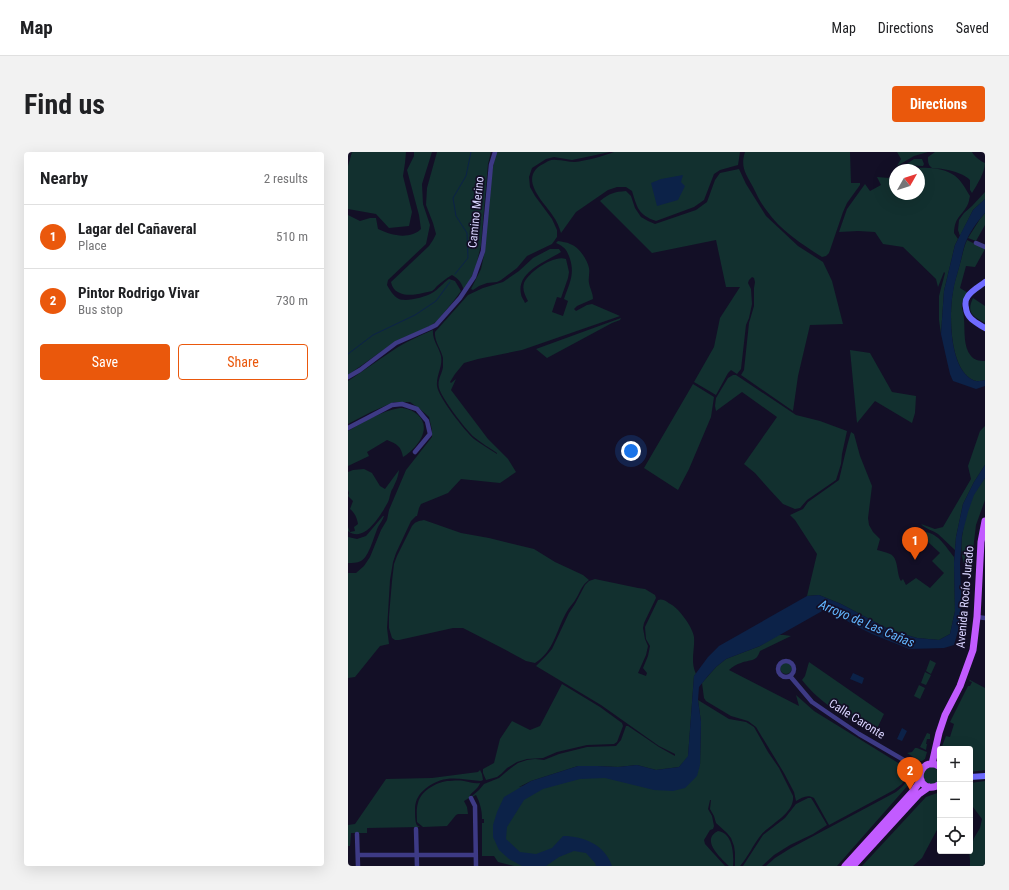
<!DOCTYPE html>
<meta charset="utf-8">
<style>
body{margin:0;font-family:"Roboto Condensed",sans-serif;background:#f2f2f2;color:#202124}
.controls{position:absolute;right:12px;bottom:12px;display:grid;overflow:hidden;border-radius:4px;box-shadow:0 4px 16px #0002}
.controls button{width:36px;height:36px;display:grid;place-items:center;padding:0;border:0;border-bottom:1px solid #e0e0e0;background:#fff;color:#202124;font:20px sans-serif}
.compass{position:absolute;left:541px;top:12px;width:36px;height:36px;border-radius:50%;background:#fff;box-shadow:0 4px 16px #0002;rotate:51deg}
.you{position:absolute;left:283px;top:299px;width:14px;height:14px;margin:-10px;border:3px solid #fff;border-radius:50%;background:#1a73e8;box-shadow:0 0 0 6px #1a73e833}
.badge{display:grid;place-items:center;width:26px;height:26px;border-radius:50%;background:#ea580c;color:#fff;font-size:13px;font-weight:700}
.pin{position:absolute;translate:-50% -33px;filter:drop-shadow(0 1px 2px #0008)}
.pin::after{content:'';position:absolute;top:21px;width:14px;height:12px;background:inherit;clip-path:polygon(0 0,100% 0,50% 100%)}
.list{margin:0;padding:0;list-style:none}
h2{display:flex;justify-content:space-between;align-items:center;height:52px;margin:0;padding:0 16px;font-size:17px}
h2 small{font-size:13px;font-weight:400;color:#757577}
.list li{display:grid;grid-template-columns:26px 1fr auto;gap:12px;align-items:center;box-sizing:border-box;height:64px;padding:0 16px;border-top:1px solid #e0e0e0}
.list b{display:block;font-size:15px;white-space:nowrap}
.list p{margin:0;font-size:13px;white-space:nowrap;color:#757577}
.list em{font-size:13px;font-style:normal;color:#757577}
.actions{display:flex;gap:8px;padding:12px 16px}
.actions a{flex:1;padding:9px 0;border:1px solid #ea580c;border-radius:4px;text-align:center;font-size:14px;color:#ea580c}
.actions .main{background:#ea580c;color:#fff}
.icon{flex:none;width:22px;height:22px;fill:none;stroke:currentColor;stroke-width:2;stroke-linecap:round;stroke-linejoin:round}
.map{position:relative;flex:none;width:637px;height:714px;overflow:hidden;border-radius:4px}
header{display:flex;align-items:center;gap:24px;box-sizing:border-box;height:56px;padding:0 20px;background:#fff;border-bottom:1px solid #e0e0e0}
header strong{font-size:19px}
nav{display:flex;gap:22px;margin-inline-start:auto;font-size:14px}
.intro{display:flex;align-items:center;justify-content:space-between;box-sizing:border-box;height:96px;padding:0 24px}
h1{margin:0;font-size:28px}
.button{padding:10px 18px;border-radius:4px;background:#ea580c;color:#fff;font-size:14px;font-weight:700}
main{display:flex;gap:24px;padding:0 24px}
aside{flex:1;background:#fff;border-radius:4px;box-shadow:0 4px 16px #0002}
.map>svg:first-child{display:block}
</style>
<header>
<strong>Map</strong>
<nav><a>Map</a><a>Directions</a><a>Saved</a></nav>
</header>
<div class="intro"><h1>Find us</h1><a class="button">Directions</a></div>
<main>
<aside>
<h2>Nearby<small>2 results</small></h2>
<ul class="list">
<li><span class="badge">1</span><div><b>Lagar del Cañaveral</b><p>Place</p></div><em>510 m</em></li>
<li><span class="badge">2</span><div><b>Pintor Rodrigo Vivar</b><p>Bus stop</p></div><em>730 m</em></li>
</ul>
<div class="actions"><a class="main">Save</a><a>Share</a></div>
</aside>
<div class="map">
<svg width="637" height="714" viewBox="0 0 637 714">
<rect width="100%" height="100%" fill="#130f26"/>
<path fill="#12302f" d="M4 0H58L57 11 55 24 64 60 61 74 41 76 28 62 0 57V14Z
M66 0H84L74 32 75 52 82 73 78 92 40 128 39 133C42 138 45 144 51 147 59 150 77 145 84 141 91 137 95 131 101 127L107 129 113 139 104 151 89 169 82 174 48 189 0 223V63L12 69 22 66H28L30 77C41 82 53 86 65 82 68 81 71 79 73 77L71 63 59 18 66 4Z
M89 0H143L140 12 133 93 128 114 123 126 116 138C113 130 111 127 104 123 98 126 94 130 89 134 87 136 86 138 84 139 82 140 77 140 75 141 63 144 46 145 43 130L81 94 85 88 88 82 85 71 78 53 79 36Z
M148 0H262L224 8 206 5 198 7 184 16 181 25 182 35 187 44 204 67 209 78V85L204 92 179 104 169 116 153 128 149 130 139 131 131 134 125 138 123 137 133 117 136 103 144 20Z
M266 0H392L390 13 372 18 366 22 356 48 346 55 308 69C290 63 289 55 284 39L278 35H269L260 38 228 60 213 81C211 75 209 69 205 64 199 55 190 46 186 36 181 24 186 16 197 11 200 9 204 7 208 8 215 8 220 10 227 10 237 9 256 4 266 0Z
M397 0H502L503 31H512V33L499 51 495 60 481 101 478 104 474 105C455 93 432 78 419 59 413 52 409 43 405 35 398 22 392 15 397 0Z
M549 0H580L566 4 549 14 553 7Z
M587 0H624C625 3 633 10 637 11 637 20 629 33 624 41L622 38V28C615 20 594 16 584 16 580 13 580 10 580 5Z
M566 7H574L576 12 575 14 557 13Z
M557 16C572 16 591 14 604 22 612 26 617 36 622 44 621 47 621 51 619 54 612 66 607 65 606 81L610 87 607 93 596 139 593 182 591 168V144L597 121 596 120 590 135 588 127 555 95 535 92 527 80 510 79 491 80 499 57 517 32 522 39 533 33 529 25 541 26 547 23V42H571V18H554Z
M391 17 398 32 418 64 450 94 475 110 484 129 495 172 462 173 450 224 445 259 393 223 396 218 401 171 406 154V136L407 130 406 126 404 125 401 128 400 131 403 137 404 152 401 166 398 173 393 217 389 222 383 218 380 221 368 243 346 230 366 195 372 166 392 135H378L368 88 304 101 252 49C262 41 266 40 278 39L283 44 287 56 293 65 300 69 307 72 348 58 359 50 367 28 372 21Z
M637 40V47L625 58 612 84 610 78 611 68 616 61 624 54Z
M637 61V73L628 89 620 86 632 67Z
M619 88 637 97 627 115 618 114 612 136 620 141C617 144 615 147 614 151 613 157 616 161 616 167 617 178 615 195 623 204 626 208 631 209 637 209V228C633 229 628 230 625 228 601 217 601 161 605 139 606 131 609 123 611 115 614 106 615 97 619 88Z
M210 89C214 90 219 90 222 92 231 95 239 107 241 116 242 121 240 126 241 131 242 137 245 141 245 147L229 154 226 157 228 159 239 153 244 152 272 164 174 198 130 207 116 211 107 222 102 230 103 231 108 227 103 238 140 287 160 307 168 320 152 331 113 327 100 341 73 352 71 356 69 364H68L63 369 48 401 45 410 42 428 40 461 39 476 41 492 32 494 7 525 0 526V421H8L16 414 22 405 33 378 39 368 41 358 58 318 84 285V278L81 265 72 257 62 250H46L23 260 0 272V229C15 219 29 209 44 199 57 190 71 184 85 178 84 188 91 195 93 204 95 215 88 223 89 234 90 245 117 279 126 287 133 292 141 297 149 302V301C142 296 133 291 126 285 118 278 94 247 91 236 89 228 94 222 95 215 95 212 95 208 95 206 93 197 86 189 87 180L120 143 135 136 155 130 171 119 185 106 202 97H211L213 100C199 109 168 120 173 142 173 145 176 148 177 151L180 149C177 143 174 138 176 131 180 120 207 102 218 107L221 120 220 126 213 146 209 145 204 160 215 164 220 149 216 147C221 132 227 123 222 107 219 98 217 95 208 91Z
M625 146 637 154V171C625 164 618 161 625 146Z
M273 166 272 168 264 171 199 206 188 197Z
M502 198 522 201 544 240 568 244 567 261 564 271 527 249 509 271Z
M385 223H388L448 263 472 269 499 279 494 302 493 312 488 328 459 348 452 356 447 357 435 352 422 338 407 321 396 312 429 265 394 240 368 259 367 254 368 246 380 226Z
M345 232 366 245 363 265 341 317 330 338 296 316Z
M52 256C59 256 64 258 70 263 85 277 68 297 55 305 53 294 49 292 39 288L19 300 21 304 0 314V279C16 270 33 259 52 256Z
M637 274V313L626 330 615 352 608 385 607 398C601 393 596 387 590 382 585 378 577 377 573 372L587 377 595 375 623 327 620 314 632 279Z
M503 280 506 282 512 304 524 334 520 366 521 373 525 380 532 387 529 398C533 399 538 400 542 402 551 406 548 421 553 429L555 427 558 433 568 426 582 436 596 421 584 409 592 401 579 389 580 388 570 380C589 378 596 393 606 405L607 459 602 482 591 488 569 486 542 478 493 452 471 443 459 444 469 402 447 368 442 363 455 357 460 350 491 328C495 312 498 296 503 280Z
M16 317 24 321 32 334 37 337 51 318C50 326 48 329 45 336 42 340 42 346 40 350 33 363 16 392 0 379V375L2 380 7 379 6 375 10 372C9 366 7 361 2 357L5 349 0 344 1 341 0 338V320L5 318Z
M637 326V348L628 373 625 398 624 427C621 421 616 415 615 408 610 390 618 361 625 344 628 338 633 332 637 326Z
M35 364H36C35 368 32 371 30 375 26 384 21 405 13 409 9 411 4 411 0 411V385L9 387 18 384Z
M76 368 113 381 141 386 186 397 207 410 235 423 241 428C234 433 233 438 229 445 226 451 221 455 218 461 208 479 206 499 187 511L178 509 154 496 115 476H105L51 488H47L44 486 41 476V464L44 429 46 412 49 404 64 374C67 370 70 369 76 368Z
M247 427 290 436 297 437 307 443 308 446 296 471 295 476 297 487 300 494 298 503 290 521 298 524 299 521 295 516 300 504 302 494 298 487 297 475 310 448C315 446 319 450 324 453 332 458 345 476 346 485 347 498 342 509 348 522L346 524 340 605 331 615 308 618 289 613 270 615 249 614H230L183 629 171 635 237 618 272 629 352 613 353 570 350 548 381 567 398 570 406 575 420 600 431 616 445 644C447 661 422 672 413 683 405 693 400 705 392 714H387V701L386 694 383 686 379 681 368 671 366 664 362 657 363 648H362L360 657 364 664 366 674 365 677 362 678 356 688 357 692 377 714H166L150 710 146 704H134V671H136V667H134C134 658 132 651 128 643L124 645V644L131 638 136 632 151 626 163 616 170 611 179 608 187 607 196 608 211 602 239 595 268 594 273 588 278 574H280L311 595 327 604V602L311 594 253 553 188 514 198 504 204 497 221 461 227 452 237 433 241 429Z
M430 483H436L443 484 412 499C408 511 402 507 393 511 389 512 384 515 381 518L451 554 448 543 466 559 560 617 558 619V626L554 632 546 638 481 673 466 646C459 642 454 646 448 649L446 640 436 621 408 575 400 569 383 564 358 549 356 546 354 531 368 515 378 507 412 494Z
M582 508 588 511 583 522 578 519Z
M461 510 536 562 526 583C501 566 473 553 454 528L457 524Z
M432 516a6 6 0 1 1 12 0a6 6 0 1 1-12 0Z
M577 520 583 523 578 533 573 531Z
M622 528 637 536V618L622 620V597H593L598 584 602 585 606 572 602 570 620 534H622L624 530 621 529Z
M214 532 252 555 274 571 275 574 269 590 266 592 239 593 209 600 195 606 179 607 169 610 159 616 153 622 149 625 138 628 135 621V617L146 611 152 587 164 569 182 578 192 574Z
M571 533 577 536 572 547 566 544Z
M579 581 582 582V587H579L578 592H579L578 598 572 595Z
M567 596H569L579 600 577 607 574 609H572L559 601 564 600Z
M575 624a9 9 0 1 1 18 0a9 9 0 1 1-18 0Z
M132 618 134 622 135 628 133 629C111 628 98 621 77 637 71 642 68 647 67 655 67 659 67 667 68 671 68 673 70 674 72 675L19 676V681H3L2 694H0V673L7 672 38 627 84 626 130 620Z
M561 620 562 621V631L489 714H418L427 706 443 696 548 640C556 634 559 630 561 620Z
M99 629C104 629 110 628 116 629 122 630 126 632 132 631 130 638 122 640 121 646L116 649 119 655 120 662H110L108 663 99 674 75 675 69 670C69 664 68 657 70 651 73 639 87 631 99 629Z
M637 629V714H622V708L621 699H622L626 686 632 676 634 667 622 651V631Z
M592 640V672L574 706 565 714H514L578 645Z
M460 646H463L465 649 479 673 465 682 442 693 426 703 414 714H395L415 683 437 666 448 652Z
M370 679C385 681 386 702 385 714H381C373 706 352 688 370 679Z"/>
<path fill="#0c2248" d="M335 23 333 30 337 34 330 48 309 54 303 31 313 27Z
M637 47V61C629 70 621 81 617 92 614 101 613 110 610 119 608 126 606 133 605 140 601 162 601 217 625 228 628 230 633 229 637 228V234L628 237 605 229 602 222 599 209 593 182 596 139 607 93 625 58Z
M637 313V326L626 343 620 360 614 383 612 412 613 440 612 472 606 493 596 496 561 497 524 482 504 472 488 462 476 458 412 494 378 507 368 515 359 525 351 535 350 548 353 570 352 613 349 624 337 636 325 639 306 638 257 626 232 627 195 637 176 648 159 675 158 687 172 700 188 702 204 696 215 684C236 684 257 693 264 714H248L247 711 238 701 226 699 211 705 198 714H174L161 707 151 698 145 685V673L149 660 156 645 183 629 230 614H249L270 615 289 613 308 618 331 615 340 604 346 524 360 505 371 494 459 444 471 443 493 452 542 478 569 486 591 488 602 482 607 459 606 411 608 385 615 352 626 330Z
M505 521 516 526 514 532 502 527Z
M554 576 559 579 554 589 549 587Z"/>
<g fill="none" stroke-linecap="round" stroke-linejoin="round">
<path stroke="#0c2248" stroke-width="1" d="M107 122 120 106 119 81 108 64 105 46 118 24 123 0
M0 202 25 183 67 163 88 149 102 130"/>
<path stroke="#3d3a85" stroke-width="4.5" d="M628 91 637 95
M0 225 12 218 48 191 82 176 88 173 112 146 126 125 135 99 143 13 147 0
M0 276 44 253 54 252 69 257 79 269 82 282 67 300
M629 465 637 466
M430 517a8 8 0 1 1 16 0a8 8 0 1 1-16 0Z
M442 524 464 550 480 561 511 582 573 618
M123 646 127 654 128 714
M68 677 69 714
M9 682 10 714
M10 703H128"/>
<path stroke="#6f6bff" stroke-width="6" d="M637 130C632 134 624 138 620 144 617 148 617 152 618 156 619 167 629 171 637 176
M622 625 637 624"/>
<path stroke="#c25bff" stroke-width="7" d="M584 612 591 581 597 563 612 534 625 498 629 465 633 390 637 369
M592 615C575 603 564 629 580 635 585 636 588 635 592 632
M497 714 566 638 573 628
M505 714 571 642 581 635"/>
</g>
<g text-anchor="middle" stroke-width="3.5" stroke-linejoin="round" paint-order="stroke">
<g font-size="12" fill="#d9d4ff" stroke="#130f26">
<text transform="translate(128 60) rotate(-84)" y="4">Camino Merino</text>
<text transform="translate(617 445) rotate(-85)" y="4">Avenida Rocío Jurado</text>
<text transform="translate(509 567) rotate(32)" y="4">Calle Caronte</text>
</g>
<g font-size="13" font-style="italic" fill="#62b6ff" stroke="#130f26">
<text transform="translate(519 471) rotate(23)" y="5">Arroyo de Las Cañas</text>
</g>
</g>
</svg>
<div class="controls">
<button>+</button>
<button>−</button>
<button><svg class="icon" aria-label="locate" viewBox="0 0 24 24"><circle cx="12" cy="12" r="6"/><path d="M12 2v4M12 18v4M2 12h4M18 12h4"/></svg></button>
</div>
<svg class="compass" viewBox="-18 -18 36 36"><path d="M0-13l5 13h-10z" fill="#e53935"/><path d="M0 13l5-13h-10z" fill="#757577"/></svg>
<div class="you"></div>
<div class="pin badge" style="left:567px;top:408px">1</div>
<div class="pin badge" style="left:562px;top:638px">2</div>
</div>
</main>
